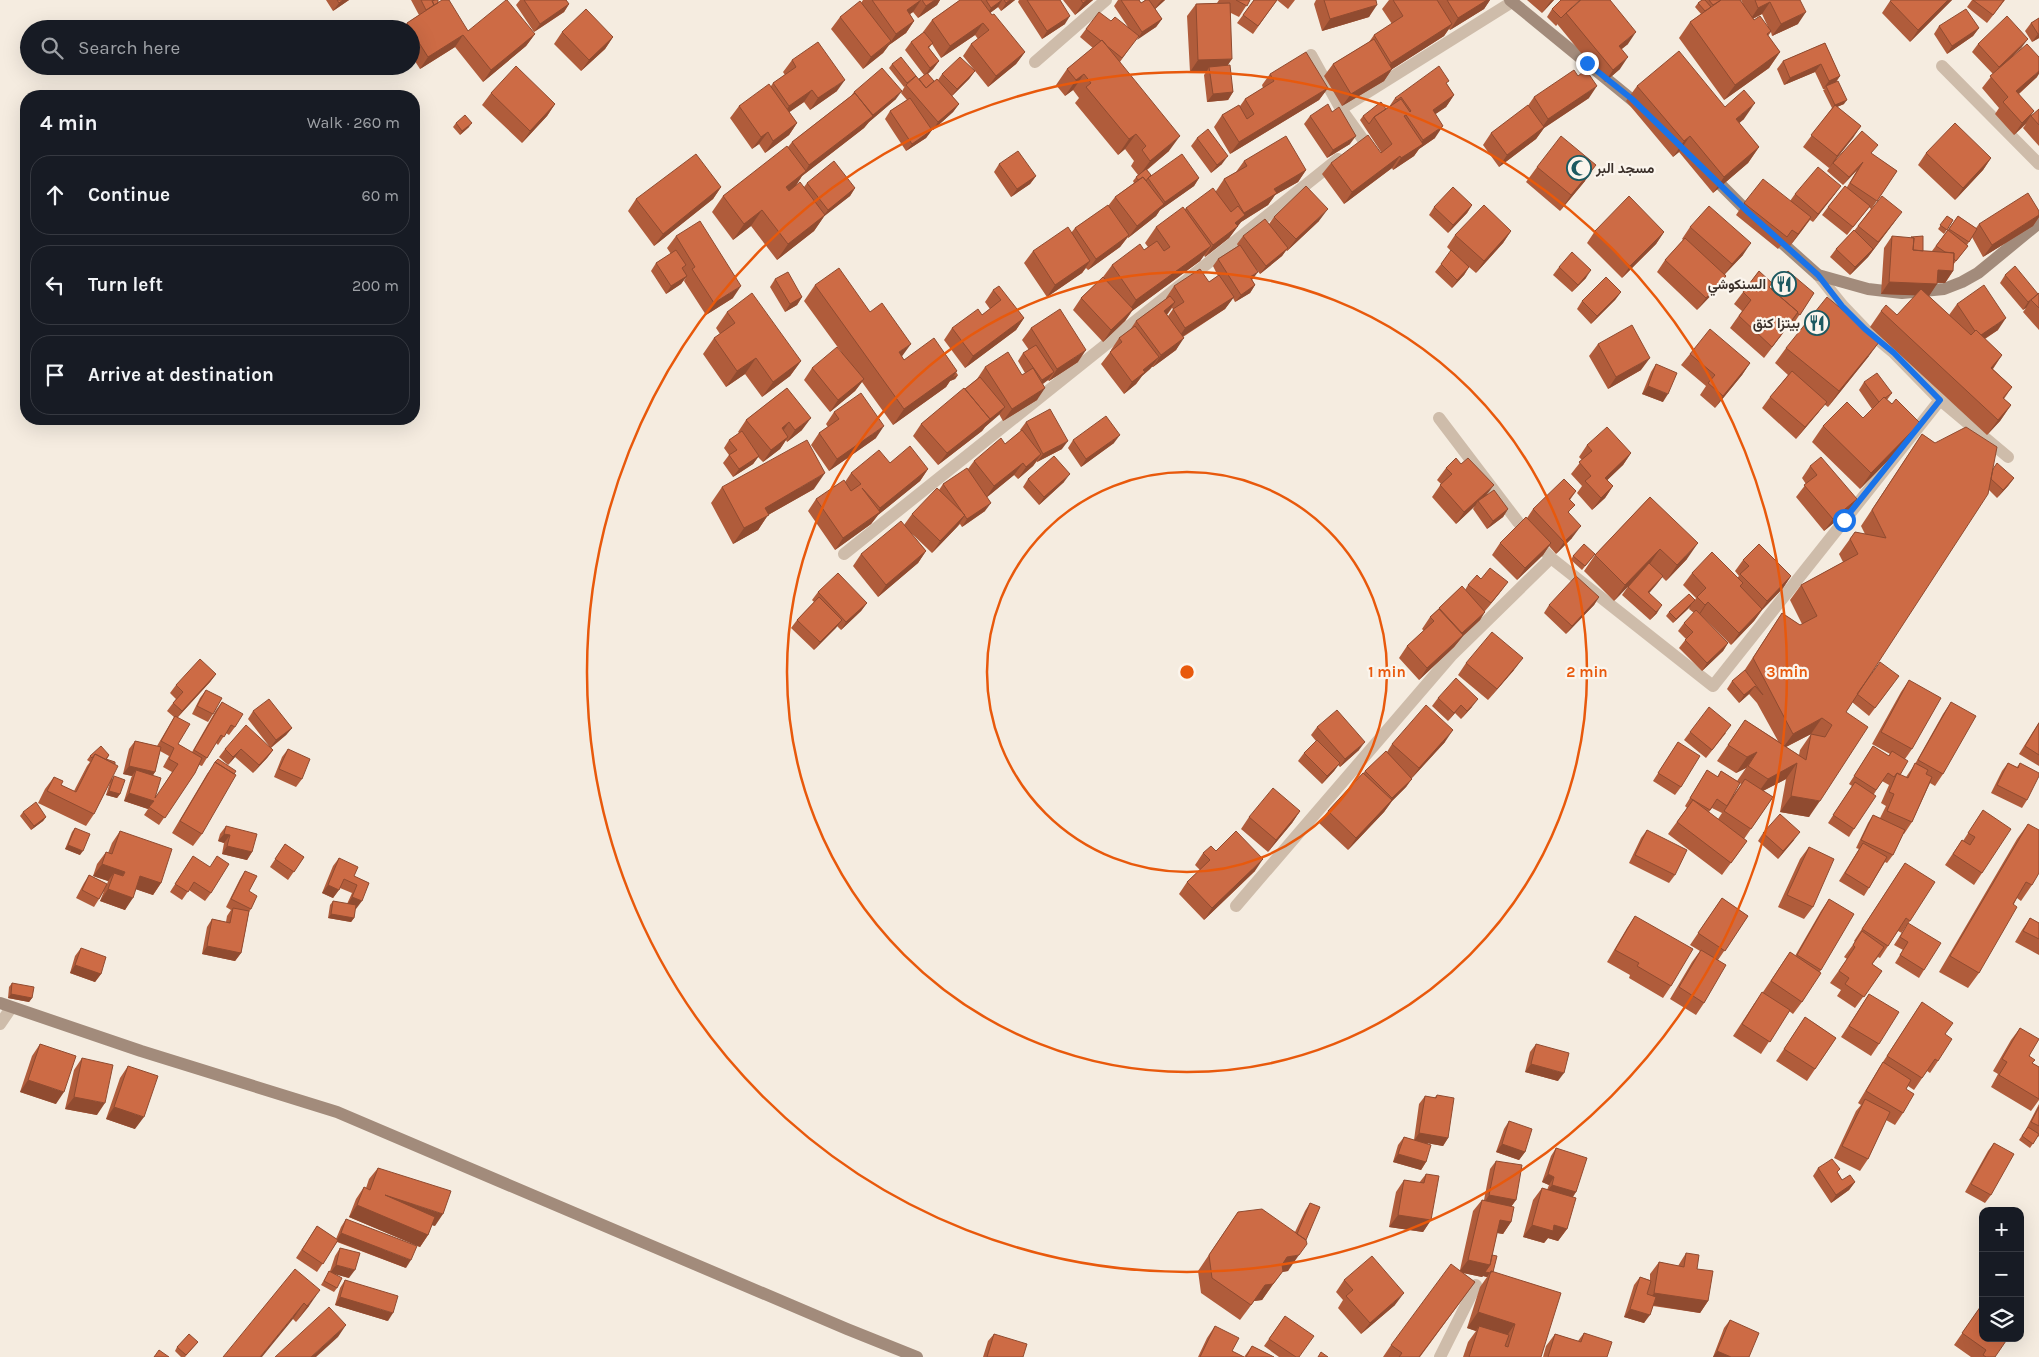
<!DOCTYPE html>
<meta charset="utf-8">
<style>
body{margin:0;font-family:Karla,Vazirmatn,sans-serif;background:#20242c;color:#f1f3f6}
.controls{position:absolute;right:15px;bottom:15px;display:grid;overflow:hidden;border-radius:10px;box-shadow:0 5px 20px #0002}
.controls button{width:45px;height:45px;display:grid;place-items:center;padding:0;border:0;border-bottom:1px solid #363941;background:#171b24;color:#f1f3f6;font:25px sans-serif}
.stop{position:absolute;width:15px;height:15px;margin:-11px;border:4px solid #1a73e8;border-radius:50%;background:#fff}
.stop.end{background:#1a73e8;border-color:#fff;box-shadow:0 1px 5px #0008}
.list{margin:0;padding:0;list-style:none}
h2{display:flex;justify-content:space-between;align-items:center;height:65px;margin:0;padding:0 20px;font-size:21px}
h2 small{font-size:16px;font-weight:400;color:#9ea1a6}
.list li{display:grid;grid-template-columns:32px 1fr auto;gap:15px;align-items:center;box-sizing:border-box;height:80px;margin:0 10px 10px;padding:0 10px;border:1px solid #363941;border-radius:20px}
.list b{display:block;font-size:19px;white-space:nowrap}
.list em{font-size:16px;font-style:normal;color:#9ea1a6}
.icon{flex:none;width:28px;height:28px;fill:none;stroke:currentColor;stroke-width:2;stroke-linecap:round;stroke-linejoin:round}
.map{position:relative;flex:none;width:2039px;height:1357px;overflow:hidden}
.search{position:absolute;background:#171b24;box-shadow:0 5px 20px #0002;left:20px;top:20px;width:400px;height:55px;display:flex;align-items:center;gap:12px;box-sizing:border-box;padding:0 18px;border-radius:28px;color:#9ea1a6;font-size:19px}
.panel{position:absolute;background:#171b24;box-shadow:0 5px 20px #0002;left:20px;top:90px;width:400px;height:335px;border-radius:20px}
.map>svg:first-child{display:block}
</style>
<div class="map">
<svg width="2039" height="1357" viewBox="0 0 2039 1357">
<rect width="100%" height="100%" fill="#f5ece0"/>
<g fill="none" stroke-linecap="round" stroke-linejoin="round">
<path stroke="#cebcaa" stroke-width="12" d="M1311 55 1341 109 1372 152
M1035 62 1106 0
M1942 66 2039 164
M1341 109 1512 2
M1818 275 1843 306 1865 329 1894 353 1940 400 2008 457
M1439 418 1518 522 1551 558 1713 686 1940 400
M844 554 1338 159
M1236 906 1451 656 1551 558
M0 1024 11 1008
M1440 1357 1476 1285"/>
<path stroke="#a28b7b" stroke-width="12" d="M1510 0 1642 108
M1710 174 1754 218
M1771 233 1818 275 1868 289 1902 293 1944 289 1962 282 1978 273 2039 223
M0 1003 141 1051 337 1112 847 1329 917 1357"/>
</g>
<path fill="#b05c3b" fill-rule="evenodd" d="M326 0H349L333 11Z
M411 0H438V3L468 31 535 34 526 46 483 82 455 47 420 69 411 55V29H402L407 23 419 15Z
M520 0H566L569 4 564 12 534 32 516 5Z
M863 0H940L937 5 918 18 913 12 910 14 914 21 906 33 889 45 883 53 863 69 831 29 840 17 861 3Z
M960 0H1015L1001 11 998 7 990 13 1025 52 1016 64 988 87 963 56 971 44 978 39 975 35 941 58 932 44 929 48 939 61 933 69 928 74 934 81 938 80 942 74 975 71 969 79 952 96 959 104 953 112 933 130 928 125 932 130 926 138 906 151 885 119 890 111 907 100 901 93 905 86 904 87 889 68 892 64 915 77 919 79 924 75 905 50 911 42 924 32H923L932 20Z
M1019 0H1060L1065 24 1042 39 1018 2Z
M1063 0H1093L1075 15Z
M1118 0H1139L1141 3 1145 1 1144 0H1165L1155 9 1162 19 1156 27 1136 39 1120 62 1169 151 1147 170 1151 175 1199 178 1194 186 1160 210 1156 216 1128 238V237L1120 247 1088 270 1086 268 1082 273 1047 297 1024 263 1033 251 1071 233 1075 228 1108 206 1115 197 1134 183 1133 181 1138 175 1131 166 1134 161 1125 149 1118 155 1075 103 1079 98 1073 90 1065 96 1056 85 1067 69 1093 48 1080 37 1086 29 1111 21 1128 27 1114 6Z
M1219 0H1250L1239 17 1231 13 1228 65 1233 92 1228 100 1207 102 1204 75 1207 71 1190 72 1187 16 1196 4 1217 3Z
M1254 0H1295L1288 9 1277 0 1253 34 1237 23Z
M1316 0H1376L1369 17 1322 31 1314 4Z
M1389 0H1490L1484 9 1450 30 1449 29 1444 36 1392 69 1384 81 1342 106 1324 76 1333 64 1369 42 1374 35 1392 24 1382 9Z
M1527 0H1554L1542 13Z
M1561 0 1628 44 1621 49 1620 69 1605 82 1558 25V24L1556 26 1547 17 1552 9Z
M1702 0H1740L1743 4 1741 0H1800L1798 24 1772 36 1771 32 1768 36 1780 52 1769 68 1724 100 1679 38 1690 22 1701 14 1695 7 1698 3ZM1762 14 1768 27 1754 20 1753 19Z
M1952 0 1910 42 1882 13 1890 1Z
M1972 0H2005L1987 23 1967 7Z
M2039 18V38L2032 42 2025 31 2031 23Z
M1939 26 1979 28 1973 36 1947 54 1934 34Z
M562 32 613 37 605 49 581 71 554 44Z
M1825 43 1840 76 1836 82 1844 104 1837 107 1861 126 1836 159 1872 154 1897 171 1872 208 1896 220 1868 257 1850 275 1830 257 1836 249 1854 231 1871 209 1869 207 1847 235 1822 215 1828 207 1847 187 1857 170 1843 185 1827 171 1830 167 1829 168 1803 147 1832 108 1823 90 1825 89H1823L1815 72 1784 85 1777 69 1783 61Z
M1978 44 2022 47 2012 57 2037 77 2019 94 2031 116 2039 109V146L2023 128 2026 124 2014 135 1995 114 1999 108 1982 88 1993 74 1972 52Z
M792 60 837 91 810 110 804 102 789 112 797 123 789 135 765 153 759 144 752 149 730 118 739 106 771 86 773 83 785 75 783 72Z
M1270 74 1328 88 1319 100 1230 154 1214 127 1222 115 1240 106 1245 99 1263 88 1262 85Z
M1578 76 1589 98 1544 128 1536 139 1499 167 1483 145 1491 133 1527 107 1534 97Z
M1447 84 1454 95 1446 107 1435 114V138L1419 149 1414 156 1393 170 1392 168 1344 204 1322 174 1331 163 1381 152 1360 120 1363 116 1386 109 1389 107 1395 98Z
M1637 86 1725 107 1744 119 1739 123 1759 147 1748 163 1713 193 1679 152 1673 157 1626 101Z
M854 92 896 99 869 122 864 128 802 176 796 185 804 187 807 183 855 188 850 196 825 215 814 231 777 260 751 226 733 240 712 212 723 196 788 147 792 142 851 96Z
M491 93 555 104 547 116 522 143 482 105Z
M1310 116 1350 144 1327 158 1304 124Z
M456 123 469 127 460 135 453 127Z
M1197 138 1222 164 1211 173 1191 146Z
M1926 153 1991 158 1983 170 1955 200 1918 165Z
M1244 161 1306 170 1298 182 1275 195 1268 205 1241 222 1229 238 1205 257 1204 255 1200 261 1132 311 1125 321 1103 342 1073 310 1081 298 1103 277 1112 265 1144 250 1148 247 1145 243 1156 227 1185 209 1186 208 1216 191 1224 179 1236 172Z
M999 164 1036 176 1030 184 1011 197 994 172Z
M1537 167 1585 181 1560 211 1526 182Z
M721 187 713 199 654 246 628 211 636 199Z
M1795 194H1835L1813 222 1810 220 1790 246 1784 242 1778 249 1736 215 1744 203 1790 201Z
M1472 205 1467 213 1448 233 1429 215 1434 207Z
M2039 211V217L2033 226 1983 257 1972 237 1967 245 1968 246 1953 265V271L1945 283H1937L1929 296 1949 315 1957 304 1998 330 1985 339 2002 355 1993 369 2012 387 2004 399 2011 405 2000 421 1987 435 1870 327 1881 311 1897 315 1916 295 1881 294 1884 248 1892 236 1923 251H1932L1958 216 1976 228 1979 224Z
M1947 216 1953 220 1944 234 1938 229Z
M1274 217 1319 221 1287 251 1286 250 1282 256 1260 274 1252 264V280L1255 285 1250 293 1235 302 1233 298 1225 309 1183 337 1176 350 1153 367H1152L1150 369 1142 376 1136 384 1124 394 1101 364 1111 351V350L1119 338 1130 330 1136 321 1166 299V298L1174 286 1209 282 1218 276 1213 266 1218 259 1238 246 1237 244 1243 236 1269 224ZM1172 308 1173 309 1168 316 1167 315Z
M1690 227 1743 255 1725 274 1726 276 1718 288 1697 310 1657 272 1665 260 1683 240 1682 239Z
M1511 231 1503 243 1476 273 1469 267 1464 275 1452 288 1435 272 1451 251 1447 247 1455 235Z
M1595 231 1664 232 1656 244 1622 278 1587 243Z
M676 236 733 298 706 315 684 281 686 277 681 284 666 294 651 271 656 263 671 254 667 248Z
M1559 267 1586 278 1572 292 1553 275Z
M1759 271 1769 287 1771 289 1814 293 1794 323 1792 321 1764 358 1730 328 1742 311 1734 304Z
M2005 275 2038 294 2039 293V330L2023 312 2026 308 2023 310 2000 283Z
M775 279 802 297 797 305 785 312 770 287Z
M815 285 902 357 904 360 957 371 956 372 958 375 955 379 950 381 946 387 893 425 862 382 855 391 830 412 804 380 812 368 842 353 804 301Z
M993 290 1024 318 1016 330 965 368 944 340 952 328 982 315 990 309 985 302Z
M1621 292 1615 300 1591 324 1577 309 1582 301Z
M727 312 801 361 790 376 762 397 745 374 726 387 703 354 714 338 720 334 716 328Z
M1031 328 1078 362 1049 381 1048 380 1043 384 1037 400 1003 421 999 414 985 427 982 431 938 465 913 436 921 424 977 379 985 367 1022 375 1025 373 1018 361 1023 353 1029 350 1022 340Z
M1598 344 1641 370 1608 389 1589 356Z
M1786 348 1869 356 1828 407 1824 404 1818 413 1796 439 1762 408 1770 397 1788 375 1775 363Z
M1690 354 1750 363 1742 375 1715 408 1700 395 1706 386 1681 365Z
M1656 364 1663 402 1642 394 1651 372Z
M1864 382 1892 393 1887 400 1892 404 1920 423 1909 439 1860 489 1812 442 1823 426 1863 418 1872 409 1859 390Z
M787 388 802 430 787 442 786 440 780 449 763 462 758 457 753 464 733 477 723 463 729 455 724 448 729 440 739 433 738 432 746 420Z
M834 412 876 438 829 471 811 445 819 433 828 427 826 424Z
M1026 422 1062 449 1037 462V461L1033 466 1018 479 1014 475 987 497 985 511 962 527 960 524 957 527 932 553 907 529 926 551 918 563 878 597 853 566 861 554 904 525 912 514 939 490 943 484 968 469 974 461 1005 444 1021 431 1020 430Z
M1922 434 1935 443 2014 478 2008 486 1997 498 1989 490 1861 688 1893 684 1869 716 1852 702 1846 712 1809 817 1780 812 1786 779 1763 791 1773 797 1744 839 1747 841 1722 875 1668 834 1687 808 1685 806 1707 770 1717 777 1721 771 1737 781 1746 768 1736 773 1717 761 1745 720 1778 741 1757 703 1749 694 1739 703 1727 689 1732 681 1744 671 1782 613 1800 625 1802 624 1790 600 1801 585 1843 562 1839 554 1855 532 1865 534 1861 526ZM1811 734 1800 750 1799 755 1786 747ZM1740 783 1741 784 1728 803ZM1712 808 1722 813 1724 810 1718 819 1709 812Z
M1073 440 1114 443 1081 467 1068 448Z
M1587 445 1631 453 1623 465 1607 480 1613 486 1605 498 1592 510 1577 493 1582 486 1571 474 1582 460 1579 457Z
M890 463 928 469 920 481 878 515 871 524 835 550 808 511 816 499 845 482 851 473Z
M1810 466 1857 499 1848 511 1824 531 1796 497 1806 484 1802 478Z
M1446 468 1508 509 1503 517 1487 529 1473 509 1475 506 1456 524 1432 497 1441 484 1437 480Z
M1028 479 1064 482 1039 505 1023 487Z
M722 487 814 489 768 515 758 530 733 544 711 503Z
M1576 491 1570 500 1569 514 1572 538 1556 554 1549 546 1543 555 1517 580 1492 555 1500 543 1527 518 1533 509Z
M1650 497 1687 559 1666 581 1662 577 1649 593 1657 613 1650 620 1622 595 1629 585 1614 601 1584 571 1595 555Z
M1595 554 1582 570 1571 560 1573 556Z
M1743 560 1791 576 1783 588 1762 610 1754 621 1731 645 1700 614 1728 643 1723 651 1702 671 1679 648 1686 639 1678 631 1684 623 1694 613 1689 609 1690 607 1673 623 1666 616 1669 612 1695 600 1696 598 1683 585 1692 573 1738 577 1739 576 1735 571Z
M1481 579 1502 590 1485 611 1480 620 1463 636 1454 647 1419 680 1399 658 1407 646 1424 631 1422 629 1430 617 1462 586 1465 590 1468 585Z
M818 592 867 603 861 611 841 630 837 626 814 650 791 628 797 620 814 602 812 600Z
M1599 597 1594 605 1566 634 1544 613 1549 605Z
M1466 663 1514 670 1488 700 1458 675Z
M216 674 210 682 178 717V744L192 752 216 710 222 702 235 727 229 735 226 733 218 745 216 743 202 766 199 765 195 773 159 825 144 815 148 809 124 801 131 778 132 776 123 774 129 749 135 741 157 746 174 717 167 711 176 699 170 693 176 685ZM160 751 169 756 163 767 172 772 156 798 153 775 155 772Z
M1909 680 1912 749 1905 759 1900 775 1906 777 1915 764 1943 714 1951 702 1943 774 1935 786 1930 783 1912 822 1904 834H1903L1893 855 1887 863 1885 862 1864 896 1839 881 1859 849 1856 848 1868 823 1873 815 1880 818 1886 806 1881 803 1889 785 1882 781 1874 794 1854 829 1849 837 1828 823 1852 786 1849 784 1873 746 1888 756 1890 754 1872 744 1901 692Z
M206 690 213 714 208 722 192 714 200 698Z
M1438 698 1472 707 1461 719 1455 713 1448 721 1432 706Z
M253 711 292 728 286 735 271 748 273 750 267 758 253 773 235 757 228 765 219 757 225 749 269 746 248 719Z
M2039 722V766L2019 754Z
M1317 727 1359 750 1340 767 1338 765 1334 771 1322 784 1298 761 1304 753 1316 741 1311 735Z
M1690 732 1726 733 1706 758 1684 740Z
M1445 742 1412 778 1406 787 1392 801 1384 812 1348 850 1319 823 1328 811 1365 771 1387 752 1392 744Z
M1678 742 1681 787 1675 795 1653 781Z
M288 749 302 779 296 787 274 777 282 757Z
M109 755 107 759 112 779 114 776 120 794 117 798 106 795 110 782 94 814 86 826 38 803 45 789 54 777 61 785 74 791 87 766 90 762 87 760 90 756Z
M218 759 202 834 193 846 172 833 207 774Z
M2008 763 2017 767 2020 763 2027 800 2022 808 1991 793 2002 771Z
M1983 810 1982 873 1974 885 1945 865 1962 840 1963 841Z
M1300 811 1292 823 1268 852 1241 829 1249 817Z
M23 812 46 817 43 821 31 830 20 816Z
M2028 824 2032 885 2021 901 2017 898 1979 973 1968 988 1939 972 2017 839Z
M226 826 252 852 247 860 222 854 224 843 218 841 220 834Z
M75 828 80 855 65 849 72 832Z
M1647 830 1675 875 1669 883 1629 863 1641 838Z
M120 831 161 883 153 895 136 889 125 910 100 901 104 891 94 907 76 898 84 883 89 875 107 884 108 881 93 876 97 864 106 852 108 853 112 843Z
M1763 833 1794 840 1778 859 1758 841Z
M285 844 304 857 288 880 270 867Z
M1809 847 1813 907 1804 919 1778 907 1800 859Z
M1216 851 1255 871 1204 920 1179 894 1187 882 1200 870 1195 865 1203 853Z
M193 856 211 893 205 901 189 890 182 900 170 892Z
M339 858 354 876 369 883 355 909 354 918 351 922 328 918 330 905 333 901 347 904 352 893 340 888 333 898 322 893 333 866Z
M1905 863 1910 921 1902 933 1898 931 1880 958 1878 957 1872 964 1882 971 1855 1008 1837 996 1841 990 1830 983 1847 959 1844 957 1855 942 1854 941Z
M245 871 249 891 251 909 249 912 241 953 235 961 202 954 207 927 212 919 226 922 227 916 231 910 226 907 240 879Z
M1722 898 1748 916 1718 960 1704 1003 1696 1015 1670 999 1692 962 1700 951 1690 945Z
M1829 899 1821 970 1802 1002 1793 1014 1789 1011 1761 1054 1733 1036 1754 1004 1763 992 1790 952 1795 956 1821 911Z
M1635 916 1671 986 1663 998 1629 978 1630 975 1607 962 1627 928Z
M2030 918 2039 923V955L2015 942 2022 930Z
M1908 923 1924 970 1919 978 1895 963 1903 950 1894 945Z
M81 948 101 974 95 982 70 973 75 956Z
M12 983 32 998 29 1002 8 998 9 987Z
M1869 994 1879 1044 1871 1056 1841 1037Z
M1922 1002 1945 1034 1938 1061 1930 1073 1927 1071 1914 1090 1908 1086 1906 1089 1903 1113 1895 1125 1886 1120 1868 1159 1860 1171 1834 1158 1856 1111 1861 1105 1858 1103 1879 1068Z
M1805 1017 1836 1038 1807 1081 1776 1061Z
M2020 1028 2032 1063 2039 1067V1100L2031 1111 1991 1087 1998 1074 1993 1071 2011 1040Z
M40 1044 56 1104 20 1092 32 1056Z
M1536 1044 1558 1081 1525 1072 1530 1052Z
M82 1058 97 1115 65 1109 74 1070Z
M128 1066 135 1129 106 1119 120 1078Z
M1437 1095 1448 1138 1443 1146 1428 1143 1426 1162 1421 1170 1393 1162 1398 1145 1404 1137 1414 1140 1419 1104 1425 1096 1434 1098Z
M2039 1104V1137L2038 1136 2030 1148 2019 1140 2025 1131Z
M1509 1121 1525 1152 1519 1160 1496 1152 1504 1129Z
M1994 1143 1991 1195 1985 1203 1965 1192 1988 1151Z
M1556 1148 1576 1192 1573 1197 1567 1229 1558 1241 1548 1238 1544 1243 1523 1237 1533 1200 1542 1188 1547 1190 1549 1185 1542 1182 1551 1156Z
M1496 1161 1516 1200 1511 1207V1222L1503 1234 1497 1233 1492 1255 1493 1272 1541 1357H1463L1468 1342 1476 1331 1467 1328 1480 1287 1487 1277 1483 1276 1482 1277 1463 1273 1475 1282 1420 1357H1383L1391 1345 1460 1270 1473 1211 1482 1200H1484L1490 1169Z
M378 1168 435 1226 432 1225 428 1235 420 1247 349 1217 356 1199 364 1187 366 1188 369 1179Z
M1818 1168 1838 1173 1842 1180 1855 1182 1849 1190 1831 1203 1813 1176Z
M1426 1174 1431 1220 1423 1232 1389 1227 1396 1192 1404 1180 1419 1183Z
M1310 1203 1288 1271 1282 1272 1262 1300 1254 1301 1240 1320 1201 1293 1198 1271 1238 1212 1295 1232 1305 1211Z
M346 1219 406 1268 337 1242 317 1272 296 1258 317 1226 336 1239 341 1227Z
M340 1248 349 1278 336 1274 337 1288 334 1292 321 1285 327 1275 329 1271H330L335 1256Z
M1686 1253 1697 1269 1708 1301 1700 1313 1653 1306 1644 1323 1624 1317 1634 1285 1640 1277 1650 1280V1274L1659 1262 1678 1266Z
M295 1269 309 1306 296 1322 293 1319Z
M345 1280 388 1321 335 1305 340 1288Z
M1344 1280 1395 1305 1361 1334 1338 1308 1343 1300 1336 1292Z
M1983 1303 1995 1357H1971L1954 1345Z
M1285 1316 1299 1357H1279L1264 1346Z
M1730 1320 1749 1357H1713L1724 1328Z
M1215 1326 1232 1351 1244 1357H1198L1207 1338Z
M1584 1333 1607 1357H1543L1546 1346 1555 1334 1578 1341Z
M994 1334 1023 1357H983L988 1341Z
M198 1342 185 1357H181L175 1351 177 1347Z
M1252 1346 1274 1357H1244Z"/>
<path fill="#904b30" d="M343 0H349L333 11 339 3Z
M921 0 913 12 898 22 907 10Z
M935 0H940L937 5 918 18 926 6Z
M1002 0 998 7 986 16 991 8Z
M1010 0H1015L1001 11 1006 3Z
M1087 0H1093L1075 15 1083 3Z
M1162 0H1165L1153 11 1159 3Z
M1487 0H1490L1484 9 1450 30 1458 18Z
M1552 0H1554L1542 13 1550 2Z
M1948 0H1952L1910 42 1918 30Z
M1770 2 1762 14 1750 20 1758 8Z
M569 4 564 12 534 32 540 24Z
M1377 5 1369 17 1322 31 1330 19Z
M1806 12 1798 24 1772 36 1781 24Z
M1070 16 1065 24 1042 39 1047 31Z
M1162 19 1156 27 1137 40 1142 32Z
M914 21 906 33 889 45 883 53 863 69 871 57 890 43 896 34Z
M983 23 975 35 941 58 950 46Z
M1452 24 1444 36 1383 75 1391 63Z
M1979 28 1973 36 1947 54 1952 46Z
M1636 32 1628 44 1611 58 1619 46Z
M535 34 526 46 483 82 491 70Z
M2038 34H2039V38L2032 42Z
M463 35 455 47 420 69 428 57Z
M613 37 605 49 581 71 589 60Z
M2028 39 2022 47 1993 75 1999 67Z
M1025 52 1016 64 988 87 996 76Z
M1780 52 1769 68 1724 100 1735 85Z
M1628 57 1620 69 1605 82 1613 70Z
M1232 59 1224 71 1209 67 1207 71 1190 72 1198 60Z
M939 61 933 69 925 76 930 68Z
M1821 64 1815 72 1784 85 1790 78Z
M1392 69 1384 81 1342 106 1351 94Z
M975 71 969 79 951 97 957 89Z
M2039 71V74L2037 77 2008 103 2016 91Z
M1084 74 1073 90 1065 96 1076 80Z
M1840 76 1834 84 1826 86 1823 89 1829 81Z
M845 80 837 91 810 110 818 98Z
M1597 86 1589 98 1544 128 1536 139 1499 167 1507 155 1540 130 1548 119Z
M1328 88 1319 100 1230 154 1239 142Z
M812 90 804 102 781 118 789 106Z
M902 91 896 99 869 122 864 128 802 176 795 187 775 202 786 187 805 172 809 165 872 117 873 115Z
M1233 92 1228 100 1207 102 1213 94Z
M1454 95 1446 107 1424 122 1433 110Z
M1847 100 1844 104 1832 109 1835 105Z
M1755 103 1744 119 1725 135 1736 119Z
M555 104 547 116 522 143 530 131Z
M959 104 953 112 933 130 938 122Z
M2034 111 2026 123 2014 135 2022 123Z
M472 123 469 127 460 135 462 131Z
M797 123 789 135 765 153 773 141Z
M1443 126 1435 138 1419 149 1414 156 1393 170 1401 158 1419 146 1423 140Z
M1861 126 1853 138 1829 168 1837 156Z
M932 130 926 138 906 151 912 144Z
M768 132 759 144 752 149 761 137Z
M1136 134 1125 149 1118 155 1129 139Z
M1180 136 1169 151 1139 176 1150 161Z
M1356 136 1350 144 1327 158 1333 150Z
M1690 136 1679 152 1673 157 1684 141Z
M1759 147 1748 163 1713 193 1724 177Z
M1228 156 1222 164 1211 173 1217 165Z
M1400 156 1392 168 1344 204 1352 192Z
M1991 158 1983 170 1955 200 1963 188Z
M1863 162 1857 170 1843 185 1849 177Z
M1596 165 1585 181 1560 211 1571 195Z
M1306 170 1298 182 1275 195 1268 205 1241 222 1237 227 1235 223 1244 213 1274 189Z
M1036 176 1030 184 1011 197 1017 189Z
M1199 178 1194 186 1160 210 1156 216 1128 238 1137 226 1165 202Z
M1841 186 1835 194 1813 222 1818 214Z
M721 187 713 199 654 246 663 234Z
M855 188 850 196 822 218 828 210Z
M1472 205 1467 213 1448 233 1453 225Z
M1328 209 1319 221 1287 251 1296 239Z
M762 210 751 226 733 240 744 224Z
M1902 212 1868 257 1850 275 1855 267 1873 249Z
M825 215 814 231 777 260 788 244Z
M2039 215V217L2033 226 1983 257 1992 245Z
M1811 217 1803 229 1790 246 1798 234Z
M1238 226 1229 238 1205 257 1213 245Z
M1511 231 1503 243 1476 273 1484 261Z
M1664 232 1656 244 1622 278 1630 266Z
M1129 235 1120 247 1088 270 1096 259Z
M1751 243 1743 255 1723 276 1732 264Z
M1211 246 1200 261 1132 311 1125 321 1103 342 1111 330 1125 316 1136 300Z
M1288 248 1282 256 1260 274 1266 266Z
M1090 261 1082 273 1047 297 1055 285Z
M1469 267 1464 275 1452 288 1457 280Z
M1591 270 1586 278 1572 292 1578 285Z
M1938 270 1953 271 1945 283 1930 282Z
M1258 272 1252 280 1250 277Z
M687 276 681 284 666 294 671 286Z
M1726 276 1718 288 1697 310 1706 298Z
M1889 282 1937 284 1929 296 1881 294Z
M1255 285 1250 293 1235 302 1241 295Z
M741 286 733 298 706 315 714 303Z
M1621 292 1615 300 1591 324 1597 316Z
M802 297 797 305 785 312 790 304Z
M1234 297 1225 309 1177 340 1185 328Z
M2031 300 2026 308 2023 310 2028 302Z
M1175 302 1167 314 1155 323 1164 311Z
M1798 312 1790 324 1764 358 1772 347Z
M1024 318 1016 330 965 368 973 356Z
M2006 318 1998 330 1970 348 1979 336Z
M1184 338 1176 350 1153 367 1161 355Z
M1880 341 1869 356 1828 407 1839 391Z
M911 344 900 359 899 352Z
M1086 350 1078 362 1049 381 1057 369Z
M2002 355 1991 371V368Z
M1159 357 1150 369 1142 376 1136 384 1124 394 1132 382 1143 370Z
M756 358 745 374 726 387 737 371Z
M1650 358 1641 370 1608 389 1616 377Z
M801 361 790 376 762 397 773 382Z
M1750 363 1742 375 1715 408 1723 396Z
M957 371 953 377 958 375 955 379 950 381 946 387 893 425 904 409Z
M1054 372 1048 380 1036 388 1042 380Z
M864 379 855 391 830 412 838 400Z
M1648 386 1668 394 1663 402 1642 394Z
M1045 388 1037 400 1003 421 1012 409Z
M1827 402 1818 413 1796 439 1805 427Z
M2011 405 2000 421 1987 435 1998 420Z
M1005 407 999 415 985 427 982 431 938 465 947 453Z
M811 418 802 430 787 442 795 430Z
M789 422 781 434 782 428Z
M1920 423 1909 439 1860 489 1871 473Z
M884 426 876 438 829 471 837 459Z
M1120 435 1114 443 1081 467 1086 459Z
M788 437 780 449 763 462 771 450Z
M1068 441 1062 449 1037 462 1043 454Z
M1631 453 1623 465 1597 490 1605 478Z
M1041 454 1033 466 1018 479 1026 467Z
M759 456 753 464 733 477 739 469Z
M1023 463 1014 475 986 498 994 486Z
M928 469 920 481 878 515 871 524 835 550 843 538 875 516 880 508Z
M825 473 814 489 768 515 758 530 733 544 744 528 765 508Z
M1070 474 1064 482 1039 505 1044 497Z
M2014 478 2008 486 1997 498 2003 490Z
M1494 485 1485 497 1478 501 1475 506 1456 524 1464 512Z
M1613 486 1605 498 1592 510 1601 498Z
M1857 499 1848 511 1824 531 1833 519Z
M991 503 985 511 962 527 967 519Z
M1508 509 1503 517 1487 529 1493 521Z
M965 515 957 527 932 553 940 541Z
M1581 526 1572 538 1556 554 1564 542Z
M1551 543 1543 555 1517 580 1525 568Z
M1698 543 1687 559 1666 581 1677 565Z
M1660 549 1649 565 1614 601 1625 585Z
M926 551 918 563 878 597 886 585Z
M1663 576 1657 584 1643 600 1648 592Z
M1791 576 1783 588 1762 610 1754 621 1731 645 1739 633 1759 613 1767 601Z
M1508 582 1502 590 1485 611 1491 603Z
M1599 597 1594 605 1566 634 1572 626Z
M1708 602 1700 614 1697 617 1705 605Z
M867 603 861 611 841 630 846 622Z
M1692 603 1690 607 1673 623 1676 619Z
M1662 605 1657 613 1650 620 1656 612Z
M1485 612 1480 620 1463 636 1454 647 1419 680 1427 668 1457 641 1462 633Z
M842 620 836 628 814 650 820 642Z
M1728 643 1723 651 1702 671 1707 663Z
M1523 658 1514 670 1488 700 1497 689Z
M216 674 210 682 176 719 182 711Z
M1755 686 1749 694 1739 703 1744 695Z
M1478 699 1472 707 1461 719 1467 711Z
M1461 705 1455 713 1448 721 1454 713Z
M1822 718 1811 734 1782 749 1793 734Z
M292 728 286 735 270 748 276 740Z
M1453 730 1445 742 1411 779 1419 768Z
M1365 742 1359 750 1340 767 1345 759Z
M241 749 235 757 228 765 233 757Z
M273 750 267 758 253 773 259 765Z
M1757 752 1746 768 1736 773 1747 757Z
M1340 763 1334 771 1322 784 1327 776Z
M1797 763 1786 779 1757 794 1768 779Z
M129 766 155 772 150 780 136 770 132 776 123 774Z
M1412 779 1406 787 1392 801 1384 812 1348 850 1356 838 1386 806 1392 798Z
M109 791 120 794 117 798 106 795Z
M129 793 154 801 148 809 124 801Z
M1791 796 1820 801 1809 817 1780 812Z
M1300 811 1292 823 1268 852 1276 840Z
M46 817 43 821 31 830 34 826Z
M1800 832 1794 840 1778 859 1783 851Z
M224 834 230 835 224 843 218 841Z
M68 845 83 851 80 855 65 849Z
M227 846 252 852 247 860 222 854Z
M1263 859 1255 871 1204 920 1212 908Z
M102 864 125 872 116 884 114 873 108 881 93 876Z
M140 876 161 883 153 895 132 888Z
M328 885 339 890 333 898 322 893Z
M108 889 133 898 125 910 100 901Z
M352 897 362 901 356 909 347 905Z
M331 914 354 918 351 922 328 918Z
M207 946 241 953 235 961 202 954Z
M75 965 101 974 95 982 70 973Z
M11 994 32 998 29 1002 8 998Z
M1531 1064 1564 1073 1558 1081 1525 1072Z
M28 1080 64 1092 56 1104 20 1092Z
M74 1097 105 1103 97 1115 65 1109Z
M114 1107 144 1117 135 1129 106 1119Z
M1419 1133 1448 1138 1443 1146 1414 1141Z
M1502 1144 1525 1152 1519 1160 1496 1152Z
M1398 1154 1426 1162 1421 1170 1393 1162Z
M1548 1174 1554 1177 1549 1185 1542 1182Z
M1855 1182 1849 1190 1831 1203 1836 1195Z
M1552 1185 1576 1192 1570 1200 1546 1192Z
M385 1195 443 1214 435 1226 376 1207Z
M1489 1195 1516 1200 1510 1208 1484 1203Z
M357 1205 428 1235 420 1247 349 1217Z
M1398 1215 1431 1220 1423 1232 1389 1227Z
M1500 1220 1511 1222 1503 1234 1492 1232Z
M1532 1225H1554L1567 1229 1558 1241 1548 1238 1544 1243 1523 1237Z
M341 1233 411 1260 406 1268 336 1241Z
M1299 1255 1288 1271 1276 1273 1287 1257Z
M1468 1260 1490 1265V1273L1487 1277 1483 1276 1482 1277 1459 1272Z
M336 1265 355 1270 349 1278 330 1273Z
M1273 1284 1262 1300 1254 1301 1240 1320 1265 1285Z
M320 1290 309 1306 296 1322 307 1306Z
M1404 1293 1395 1305 1361 1334 1370 1323Z
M1654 1293 1708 1301 1700 1313 1646 1304Z
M340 1297 393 1313 388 1321 335 1305Z
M304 1303 293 1319 262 1357H260Z
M1630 1309 1650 1315 1644 1323 1624 1317Z
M1478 1312 1515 1324 1504 1340 1479 1326 1476 1331 1467 1328Z
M346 1325 338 1337 316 1357H311Z
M1717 1351 1731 1357H1713Z"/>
<path fill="#cd6b45" stroke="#904b30" d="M337 0H343L339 3Z
M421 0H432L434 5 426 10Z
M435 0H438V3L434 5 432 1Z
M442 0H449L468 31 506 0H507L535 34 491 70 463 35 428 57 411 30V29H410L407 23Z
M524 0H566L569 4 540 24Z
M872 0H921L907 10 914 21 896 34Z
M922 0H935L926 6Z
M960 0H981L992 15 994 14 1025 52 996 76 971 44 989 30 983 23 950 46 932 20Z
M986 0H1002L991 8Z
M1004 0H1010L1006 3Z
M1027 0H1060L1070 16 1047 31Z
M1081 0H1087L1083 3Z
M1121 0H1139L1141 3 1146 0H1149L1162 19 1142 32Z
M1236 0H1250L1247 6Z
M1254 0H1277L1258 26 1243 15Z
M1324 0H1376L1377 5 1330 19Z
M1393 0H1437L1452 24 1391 63 1374 35 1403 16Z
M1447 0H1487L1458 18Z
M1561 0H1580L1566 13 1561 18 1552 9Z
M1581 0H1610L1636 32 1619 46 1628 57 1613 70 1566 13Z
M1702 0H1705L1711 7 1705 11 1698 3Z
M1709 0H1721L1713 5Z
M1721 0H1740L1754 20 1760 16 1771 31 1767 34 1780 52 1735 85 1690 22Z
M1755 0H1800L1806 12 1781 24 1770 2 1758 8Z
M1892 0H1948L1918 30 1890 1Z
M1973 0H2004L1993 15Z
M860 1 891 41 871 57 840 17Z
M1230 3 1232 59 1198 60 1196 4Z
M586 9 613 37 589 60 562 32Z
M1966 9 1979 28 1952 46 1939 26Z
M1099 12 1111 21 1115 17 1139 36 1122 58 1107 46 1102 40 1101 41 1086 29Z
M2007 16 2028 39 1999 67 1978 44Z
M2039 18V34H2038L2031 23Z
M924 32 933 43 928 47 939 61 930 68 911 42Z
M1374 39 1392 69 1351 94 1333 64Z
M1102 40 1180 136 1150 161 1142 150 1146 146 1136 134 1129 139 1086 87 1091 83 1084 74 1076 80 1067 69Z
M818 42 845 80 818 98 812 90 789 106 773 83 796 67 792 60Z
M1825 43 1840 76 1829 81 1821 64 1790 78 1783 61Z
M2027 44 2039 57V71L2016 91 2034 111 2022 123 2003 102 2008 97 1990 76Z
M1679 51 1725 107 1744 90 1755 103 1736 119 1759 147 1724 177 1690 136 1684 141 1637 86Z
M1306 52 1328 88 1239 142 1222 115 1239 105 1247 119 1254 114 1245 99 1274 81 1270 74Z
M901 57 916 76 907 83 892 64Z
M960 57 975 71 957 89 942 74Z
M1230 65 1233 92 1213 94 1209 67Z
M516 66 555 104 530 131 491 93Z
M1439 66 1449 81 1446 83 1454 95 1433 110 1443 126 1423 140 1406 115 1404 116 1423 144 1401 158 1400 156 1352 192 1331 163 1368 135 1381 153 1392 144 1374 117 1401 99 1410 112 1411 111 1401 97 1397 100 1395 98Z
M882 68 902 91 873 115 854 92Z
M1574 70 1578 76 1586 70 1597 86 1548 119 1534 97Z
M927 73 934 81 926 88 919 79Z
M916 76 926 88 937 79 959 104 938 122 906 85Z
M1838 81 1847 100 1835 105 1826 86Z
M769 84 797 123 773 141 768 132 761 137 739 106Z
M855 93 873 116 809 165 792 142Z
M910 98 932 130 912 144 890 111Z
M1381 102 1386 109 1374 117 1369 124 1363 116Z
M1328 104 1332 112 1339 107 1356 136 1333 150 1310 116Z
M1528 105 1544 127 1507 155 1491 133Z
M1835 105 1861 126 1837 156 1811 135Z
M2039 109V125L2031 116Z
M465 115 472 123 462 131 456 123Z
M1955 123 1991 158 1963 188 1926 153Z
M1208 129 1228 156 1217 165 1197 138Z
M1862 131 1878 145 1871 153 1897 171 1877 201 1850 183 1863 162 1849 177 1833 163Z
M1286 136 1306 170 1274 189 1277 193 1244 213 1224 179 1247 166 1244 161Z
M1561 136 1596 165 1571 195 1537 167Z
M787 146 806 171 786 187 789 191 800 182 825 215 788 244 762 210 744 224 723 196Z
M1018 151 1036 176 1017 189 999 164Z
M696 154 721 187 663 234 636 199Z
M1182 154 1199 178 1165 202 1148 178Z
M834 161 855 188 828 210 807 183Z
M1818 167 1841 186 1818 214 1795 194Z
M1146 169 1151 175 1148 178 1146 181 1143 177 1138 180 1136 177Z
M1143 177 1164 204 1137 226 1115 197Z
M1763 179 1811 217 1798 234 1792 230 1787 237 1744 203Z
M1306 186 1328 209 1296 239 1274 217Z
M1845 186 1870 206 1853 227 1828 207Z
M1453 187 1472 205 1453 225 1434 207Z
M1213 188 1231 212 1238 206 1245 215 1235 223 1238 226 1213 245 1186 208Z
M2028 193 2039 211V215L1992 245 1979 224Z
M1629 196 1664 232 1630 266 1595 231Z
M1882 196 1902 212 1878 242 1858 226Z
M1108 205 1129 235 1096 259 1075 228Z
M1484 205 1511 231 1484 261 1455 235Z
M1709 206 1751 243 1732 264 1690 227Z
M1183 207 1211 246 1136 300 1112 265 1140 244 1144 250 1157 241 1164 251 1170 247 1156 227Z
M1947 216 1953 220 1947 230 1940 225Z
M1958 216 1977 229 1969 242 1949 229Z
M1265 219 1288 248 1266 266 1243 236Z
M700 221 741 286 714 303 692 269 695 267 676 236Z
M1068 227 1090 261 1055 285 1033 251Z
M1854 230 1873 249 1855 267 1836 249Z
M1948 230 1968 246 1956 261 1954 259V253L1945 252 1936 246Z
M1892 236 1914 238 1913 250 1954 253 1953 271 1938 270 1937 284 1889 282Z
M1923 236V251L1913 250 1914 238 1911 237Z
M1685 238 1726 276 1706 298 1665 260Z
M1240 245 1258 272 1250 277 1255 285 1241 295 1218 259Z
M676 250 686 265 682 268 687 276 671 286 656 263Z
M1451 250 1469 267 1457 280 1441 264Z
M1572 252 1591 270 1578 285 1559 267Z
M2015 266 2038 294 2028 302 2005 275Z
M839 268 870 312 882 303 911 344 899 352 904 360 934 338 957 371 904 409 815 285Z
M1200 269 1209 282 1219 275 1234 297 1185 328 1173 309 1184 302 1174 286Z
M1759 271 1772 283 1769 287 1798 312 1772 347 1739 316 1751 300 1743 292Z
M1788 271 1814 293 1800 315 1797 313 1798 312 1771 289Z
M788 272 802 297 790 304 775 279Z
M1103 277 1133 309 1111 330 1081 298Z
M1606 277 1621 292 1597 316 1582 301Z
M1984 285 2006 318 1981 335 1976 330 1975 331 1957 304Z
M999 286 1024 318 973 356 952 328 978 309 982 315 1001 300 993 290Z
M1921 289 1971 335 1976 330 2002 355 1991 368 2012 387 2003 398 2011 405 1998 420 1881 311 1886 305 1897 315Z
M752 293 801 361 773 382 756 358 737 371 714 338 735 323 727 312Z
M2039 293V308L2031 300Z
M1170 296 1175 302 1164 311 1184 338 1161 355 1136 321Z
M1827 297 1880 341 1839 391 1786 348Z
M1060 309 1086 350 1057 369 1031 328Z
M1632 325 1650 358 1616 377 1598 344Z
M1135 326 1159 357 1143 370 1145 372 1132 382 1110 352 1122 342 1119 338Z
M1710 329 1750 363 1723 396 1708 383 1715 375 1690 354Z
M1036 345 1054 372 1042 380 1023 353Z
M837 347 864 379 838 400 812 368Z
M1008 352 1022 375 1033 368 1045 388 1012 409 985 367Z
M1656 364 1677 373 1668 394 1648 386Z
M1792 371 1827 402 1805 427 1770 397Z
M1877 373 1892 393 1885 398 1884 397 1879 402 1864 382Z
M980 377 1005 407 990 419 965 389Z
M787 388 811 418 795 430 789 422 782 428 788 437 771 450 746 420Z
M964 388 990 419 947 453 921 424Z
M861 393 884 426 837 459 819 433 839 419 834 412Z
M1884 397 1892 404 1896 399 1920 423 1871 473 1823 426 1847 402 1863 418Z
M1050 409 1068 441 1043 454 1026 422Z
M1106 416 1120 435 1086 459 1073 440Z
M1607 427 1631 453 1605 478 1613 486 1601 498 1585 481 1591 476 1579 462 1592 451 1587 445Z
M1966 427 1997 447 1988 494 1846 712 1868 727 1820 801 1791 796 1797 763 1768 779 1748 766 1757 752 1747 757 1728 745 1745 720 1806 760 1811 734 1825 737 1832 725 1822 718 1793 734 1753 658 1782 613 1800 625 1817 616 1801 585 1858 554 1850 539 1855 532 1886 538 1872 510 1922 434 1935 443Z
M1022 430 1041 454 1026 467 1023 463 994 486 974 461 1001 438 1005 444Z
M742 431 759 456 739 469 729 455 737 450 729 440Z
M807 440 825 473 765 508 769 515 744 528 722 487Z
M910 446 928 469 880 508 862 488 880 512 843 538 816 499 844 480 851 491 861 484 851 473 879 450 890 463Z
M1054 456 1070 474 1044 497 1028 479Z
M1821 457 1857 499 1833 519 1804 485 1817 475 1810 466Z
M1456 458 1461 464 1468 458 1494 485 1464 512 1440 485 1452 474 1446 468Z
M1997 463 2014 478 2003 490 1991 479 1993 469Z
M967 468 991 503 967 519 943 484Z
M1564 479 1576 491 1569 499 1575 505 1568 512 1581 526 1564 542 1533 509Z
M937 488 965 515 940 541 912 514Z
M1494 490 1508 509 1493 521 1478 501Z
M1650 497 1698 543 1677 565 1660 549 1625 585 1595 555Z
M1526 517 1551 543 1525 568 1500 543Z
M901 521 926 551 886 585 861 554Z
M1584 544 1595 554 1585 566 1573 556Z
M1759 544 1791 576 1767 601 1740 574 1749 566 1743 560Z
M1712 552 1743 583 1740 586 1762 609 1739 633 1708 602 1705 605 1697 597 1706 588 1692 573Z
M1649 563 1663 576 1648 592 1662 605 1656 612 1628 587Z
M1490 568 1508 582 1491 603 1468 585 1477 575 1481 579Z
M838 573 867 603 846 622 818 592Z
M1576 576 1599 597 1572 626 1549 605Z
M1462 586 1485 612 1462 633 1439 608Z
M1689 594 1695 600 1676 619 1669 612Z
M819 597 842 620 820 642 797 620Z
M1439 609 1463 635 1427 668 1407 646 1434 621 1430 617Z
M1696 610 1728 643 1707 663 1685 640 1693 632 1684 623Z
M1492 632 1523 658 1497 689 1466 663Z
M200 659 216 674 182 711 173 703 183 692 176 685Z
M1880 662 1899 676 1875 708 1857 694Z
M1745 670 1763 695 1755 686 1744 695 1732 681Z
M1456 678 1478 699 1467 711 1461 705 1454 713 1438 698Z
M1909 680 1941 698 1912 749 1881 732Z
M206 690 222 698 213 714 197 706Z
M269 699 292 728 276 740 253 711Z
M222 702 243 714 235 727 231 725 224 737 221 735 207 758 194 750Z
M1951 702 1976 716 1943 774 1918 760Z
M1426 705 1453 730 1419 768 1392 744Z
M1709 707 1731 725 1712 750 1690 732Z
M1337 710 1365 742 1345 759 1317 727Z
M175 716 190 724 178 744 202 758 195 773 165 818 149 807 154 801 129 793 136 770 161 778 155 798 178 764 169 759 174 748 161 741Z
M2039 723V755L2025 746Z
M246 725 273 750 259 765 241 749 233 757 225 749Z
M1317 740 1340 763 1327 776 1304 753Z
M135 741 161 747 155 772 129 766Z
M1678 742 1700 756 1681 787 1658 773Z
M101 746 109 755 106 759 115 762V764L95 754 92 758 90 756Z
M1873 746 1889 756 1892 751 1908 761 1900 775 1897 773 1894 777 1888 773 1876 790 1854 776Z
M288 749 310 759 302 779 279 769Z
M1386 751 1412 779 1392 798 1365 771Z
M95 754 118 766 94 814 47 791 54 777 63 781 61 785 76 792Z
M218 759 236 771 234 774 215 762Z
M215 762 236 775 202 834 180 821Z
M1915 763 1928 770 1926 774 1932 777 1912 822 1887 811 1894 794 1889 792 1897 773 1908 778Z
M2008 763 2018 768 2020 763 2039 773V776L2027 800 1997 785Z
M1707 770 1718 777 1721 771 1740 783 1727 806 1717 799 1710 810 1690 798Z
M1363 773 1392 800 1356 838 1328 811Z
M114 776 125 780 120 794 109 791Z
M1745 779 1773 797 1751 829 1724 811Z
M1855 782 1876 796 1854 829 1833 815Z
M1273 788 1300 811 1276 840 1249 817Z
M1693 800 1747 841 1731 863 1677 822Z
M36 802 46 817 34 826 23 812Z
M1983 810 2011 829 1982 873 1953 854 1962 840 1970 845 1975 837 1968 833Z
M1780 814 1800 832 1783 851 1763 833Z
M1873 815 1905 830 1893 855 1861 840Z
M2028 824 2039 830V873L2032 885 2026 882 2013 904 2017 907 1979 973 1950 956Z
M226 826 257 834 252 852 227 846 230 835 224 834Z
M75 828 90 834 83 851 68 845Z
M1647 830 1687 850 1675 875 1635 855Z
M120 831 172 849 161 883 140 876 133 898 108 889 114 873 123 876 125 872 102 864 106 852 112 854Z
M1236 831 1263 859 1212 908 1187 882 1210 860 1203 853 1211 846 1216 851Z
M1863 843 1887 857 1869 888 1845 873Z
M285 844 304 857 294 872 275 859Z
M1809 847 1834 859 1813 907 1787 895Z
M193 856 210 867 217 856 229 864 211 893 194 882 188 892 175 884Z
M339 858 358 867 354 876 369 883 362 901 352 897 357 885 344 879 339 890 328 885Z
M1905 863 1935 882 1910 921 1906 918 1888 946 1862 929Z
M245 871 257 876 249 891 257 896 251 909 231 899Z
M89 875 107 884 99 899 82 890Z
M1722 898 1748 916 1725 951 1698 933Z
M1829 899 1854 914 1821 970 1797 955Z
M333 901 356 905 354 918 331 914Z
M233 908 249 911 241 953 207 946 212 919 230 923Z
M1635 916 1693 949 1671 986 1637 966 1639 963 1615 950Z
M2030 918 2039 923V939L2023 931Z
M1908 923 1941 943 1924 970 1900 955 1908 942 1900 937Z
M1862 931 1884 947 1872 964 1882 971 1864 997 1845 984 1849 978 1839 971 1855 947 1853 945Z
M81 948 106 957 101 974 75 965Z
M1701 950 1726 965 1704 1003 1679 987Z
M1790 952 1821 973 1802 1002 1771 981Z
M12 983 34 987 32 998 11 994Z
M1762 992 1790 1010 1770 1042 1742 1024Z
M1869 994 1899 1012 1879 1044 1849 1026Z
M1922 1002 1953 1023 1945 1034 1952 1039 1938 1061 1935 1059 1922 1078 1887 1056Z
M1805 1017 1836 1038 1815 1069 1784 1049Z
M2020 1028 2039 1039 2029 1056 2035 1060 2032 1063 2039 1067V1099L1999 1075 2007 1062 2002 1059Z
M40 1044 76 1056 64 1092 28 1080Z
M1536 1044 1569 1053 1564 1073 1531 1064Z
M82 1058 113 1065 105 1103 74 1097Z
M1883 1062 1911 1080 1906 1089 1914 1094 1903 1113 1866 1091Z
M128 1066 158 1076 144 1117 114 1107Z
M1437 1095 1454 1098 1448 1138 1419 1133 1425 1096 1436 1098Z
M1865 1099 1890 1112 1868 1159 1842 1146Z
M2039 1107V1126L2031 1122Z
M1509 1121 1532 1129 1525 1152 1502 1144Z
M2028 1127 2039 1134 2033 1144 2022 1136Z
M1404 1137 1431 1145 1426 1162 1398 1154Z
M1994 1143 2014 1154 1991 1195 1971 1184Z
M1556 1148 1587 1158 1576 1192 1552 1185 1554 1177 1548 1174Z
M1832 1159 1840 1169 1837 1172 1842 1180 1850 1175 1855 1182 1836 1195 1818 1168Z
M1496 1161 1522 1165 1516 1200 1489 1195Z
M378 1168 451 1191 443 1214 385 1195 435 1217 428 1235 357 1205 364 1187 370 1190Z
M1426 1174 1439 1176 1431 1220 1398 1215 1404 1180 1424 1183Z
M1542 1188 1576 1198 1567 1229 1554 1225 1553 1231 1532 1225Z
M1482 1200 1514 1207 1511 1222 1500 1220 1490 1265 1468 1260Z
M1310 1203 1320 1207 1306 1240 1297 1234Z
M1262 1209 1306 1240 1307 1244 1299 1255 1287 1257 1282 1265 1283 1271 1273 1284 1265 1285 1251 1305 1212 1278 1209 1255 1238 1212Z
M346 1219 417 1246 411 1260 341 1233Z
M317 1226 338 1240 323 1264 302 1250Z
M340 1248 360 1253 355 1270 336 1265Z
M1686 1253 1699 1255 1697 1269 1713 1271 1708 1301 1654 1293 1659 1262 1684 1267Z
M1492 1255 1497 1256 1493 1272 1491 1271V1273L1485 1272 1490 1265Z
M1372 1256 1404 1293 1370 1323 1346 1296 1353 1290 1344 1280Z
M1451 1264 1475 1282 1419 1357H1399L1402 1353 1391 1345Z
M295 1269 320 1290 307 1306 304 1303 260 1357H223Z
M329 1271 342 1278 337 1288 324 1281Z
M1491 1271 1561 1293 1541 1357H1469L1479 1326 1509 1335 1505 1346 1508 1347 1515 1324 1478 1312Z
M1640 1277 1651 1281 1647 1294 1656 1297 1650 1315 1630 1309Z
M345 1280 398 1296 393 1313 340 1297Z
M1983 1303V1338H2008L1995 1357H1986L1983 1355 1986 1350 1962 1333Z
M329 1307 346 1325 311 1357H275Z
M1285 1316 1314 1336 1299 1357H1296L1269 1339Z
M1730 1320 1759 1333 1749 1357H1731L1717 1351Z
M1215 1326 1239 1338 1232 1351 1244 1357H1200Z
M1584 1333 1612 1342 1607 1357H1548L1555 1334 1581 1342Z
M189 1334 198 1342 186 1355 177 1347Z
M994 1334 1027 1344 1023 1357H987Z
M1252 1346 1274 1357H1246Z
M159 1350 169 1357H154Z
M1321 1352 1328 1357H1318Z"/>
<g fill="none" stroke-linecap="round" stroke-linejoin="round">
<path stroke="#1a73e8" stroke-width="6" d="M1587 63 1632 99 1748 212 1818 275 1842 306 1865 329 1894 353 1940 400 1844 520"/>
</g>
<g fill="none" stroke="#e8590c" stroke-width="2.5">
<circle cx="1187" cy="672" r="200"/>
<circle cx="1187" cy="672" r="400"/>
<circle cx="1187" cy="672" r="600"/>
</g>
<defs>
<symbol id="mosque-ring" viewBox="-11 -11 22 22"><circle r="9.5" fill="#fbf5ed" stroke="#1c5960" stroke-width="1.5"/><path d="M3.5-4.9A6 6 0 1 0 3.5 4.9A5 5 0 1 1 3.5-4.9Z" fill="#1c5960"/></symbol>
<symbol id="restaurant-ring" viewBox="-11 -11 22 22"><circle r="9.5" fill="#fbf5ed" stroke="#1c5960" stroke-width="1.5"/><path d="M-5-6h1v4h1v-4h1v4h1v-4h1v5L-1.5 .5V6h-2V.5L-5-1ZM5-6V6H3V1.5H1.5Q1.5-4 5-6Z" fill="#1c5960"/></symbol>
</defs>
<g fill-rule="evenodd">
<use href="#mosque-ring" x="1565" y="154" width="28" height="28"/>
<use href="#restaurant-ring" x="1770" y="270" width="28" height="28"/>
<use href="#restaurant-ring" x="1803" y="309" width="28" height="28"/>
</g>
<g text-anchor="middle" stroke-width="4.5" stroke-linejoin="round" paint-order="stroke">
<g font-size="14" font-weight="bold" fill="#3b302a" stroke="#fbf5ed" text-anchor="end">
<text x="1596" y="173" text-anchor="start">مسجد البر</text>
<text x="1766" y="289">السنكوشي</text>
<text x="1800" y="328">بيتزا كنق</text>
</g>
</g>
<circle cx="1187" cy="672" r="8" fill="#e8590c" stroke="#fbf5ed" stroke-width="2.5"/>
<g font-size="15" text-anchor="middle" font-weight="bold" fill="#e8590c" stroke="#fbf5ed" stroke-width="4.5" stroke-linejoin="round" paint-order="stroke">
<text x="1387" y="677">1 min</text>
<text x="1587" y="677">2 min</text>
<text x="1787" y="677">3 min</text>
</g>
</svg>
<div class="controls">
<button>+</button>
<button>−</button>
<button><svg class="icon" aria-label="layers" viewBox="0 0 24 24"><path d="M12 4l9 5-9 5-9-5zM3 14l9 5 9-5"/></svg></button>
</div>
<div class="stop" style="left:1844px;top:520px"></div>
<div class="stop end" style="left:1587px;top:63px"></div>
<div class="search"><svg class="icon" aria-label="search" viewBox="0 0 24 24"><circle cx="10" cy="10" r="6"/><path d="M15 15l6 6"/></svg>Search here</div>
<section class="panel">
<h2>4 min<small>Walk · 260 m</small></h2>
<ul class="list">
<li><svg class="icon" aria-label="ahead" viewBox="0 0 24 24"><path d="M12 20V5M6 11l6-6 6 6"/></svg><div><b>Continue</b></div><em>60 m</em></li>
<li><svg class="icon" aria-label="left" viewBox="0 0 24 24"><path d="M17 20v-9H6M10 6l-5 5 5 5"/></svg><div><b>Turn left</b></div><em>200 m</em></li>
<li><svg class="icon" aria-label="arrive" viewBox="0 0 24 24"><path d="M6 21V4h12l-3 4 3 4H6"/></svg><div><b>Arrive at destination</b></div></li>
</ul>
</section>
</div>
